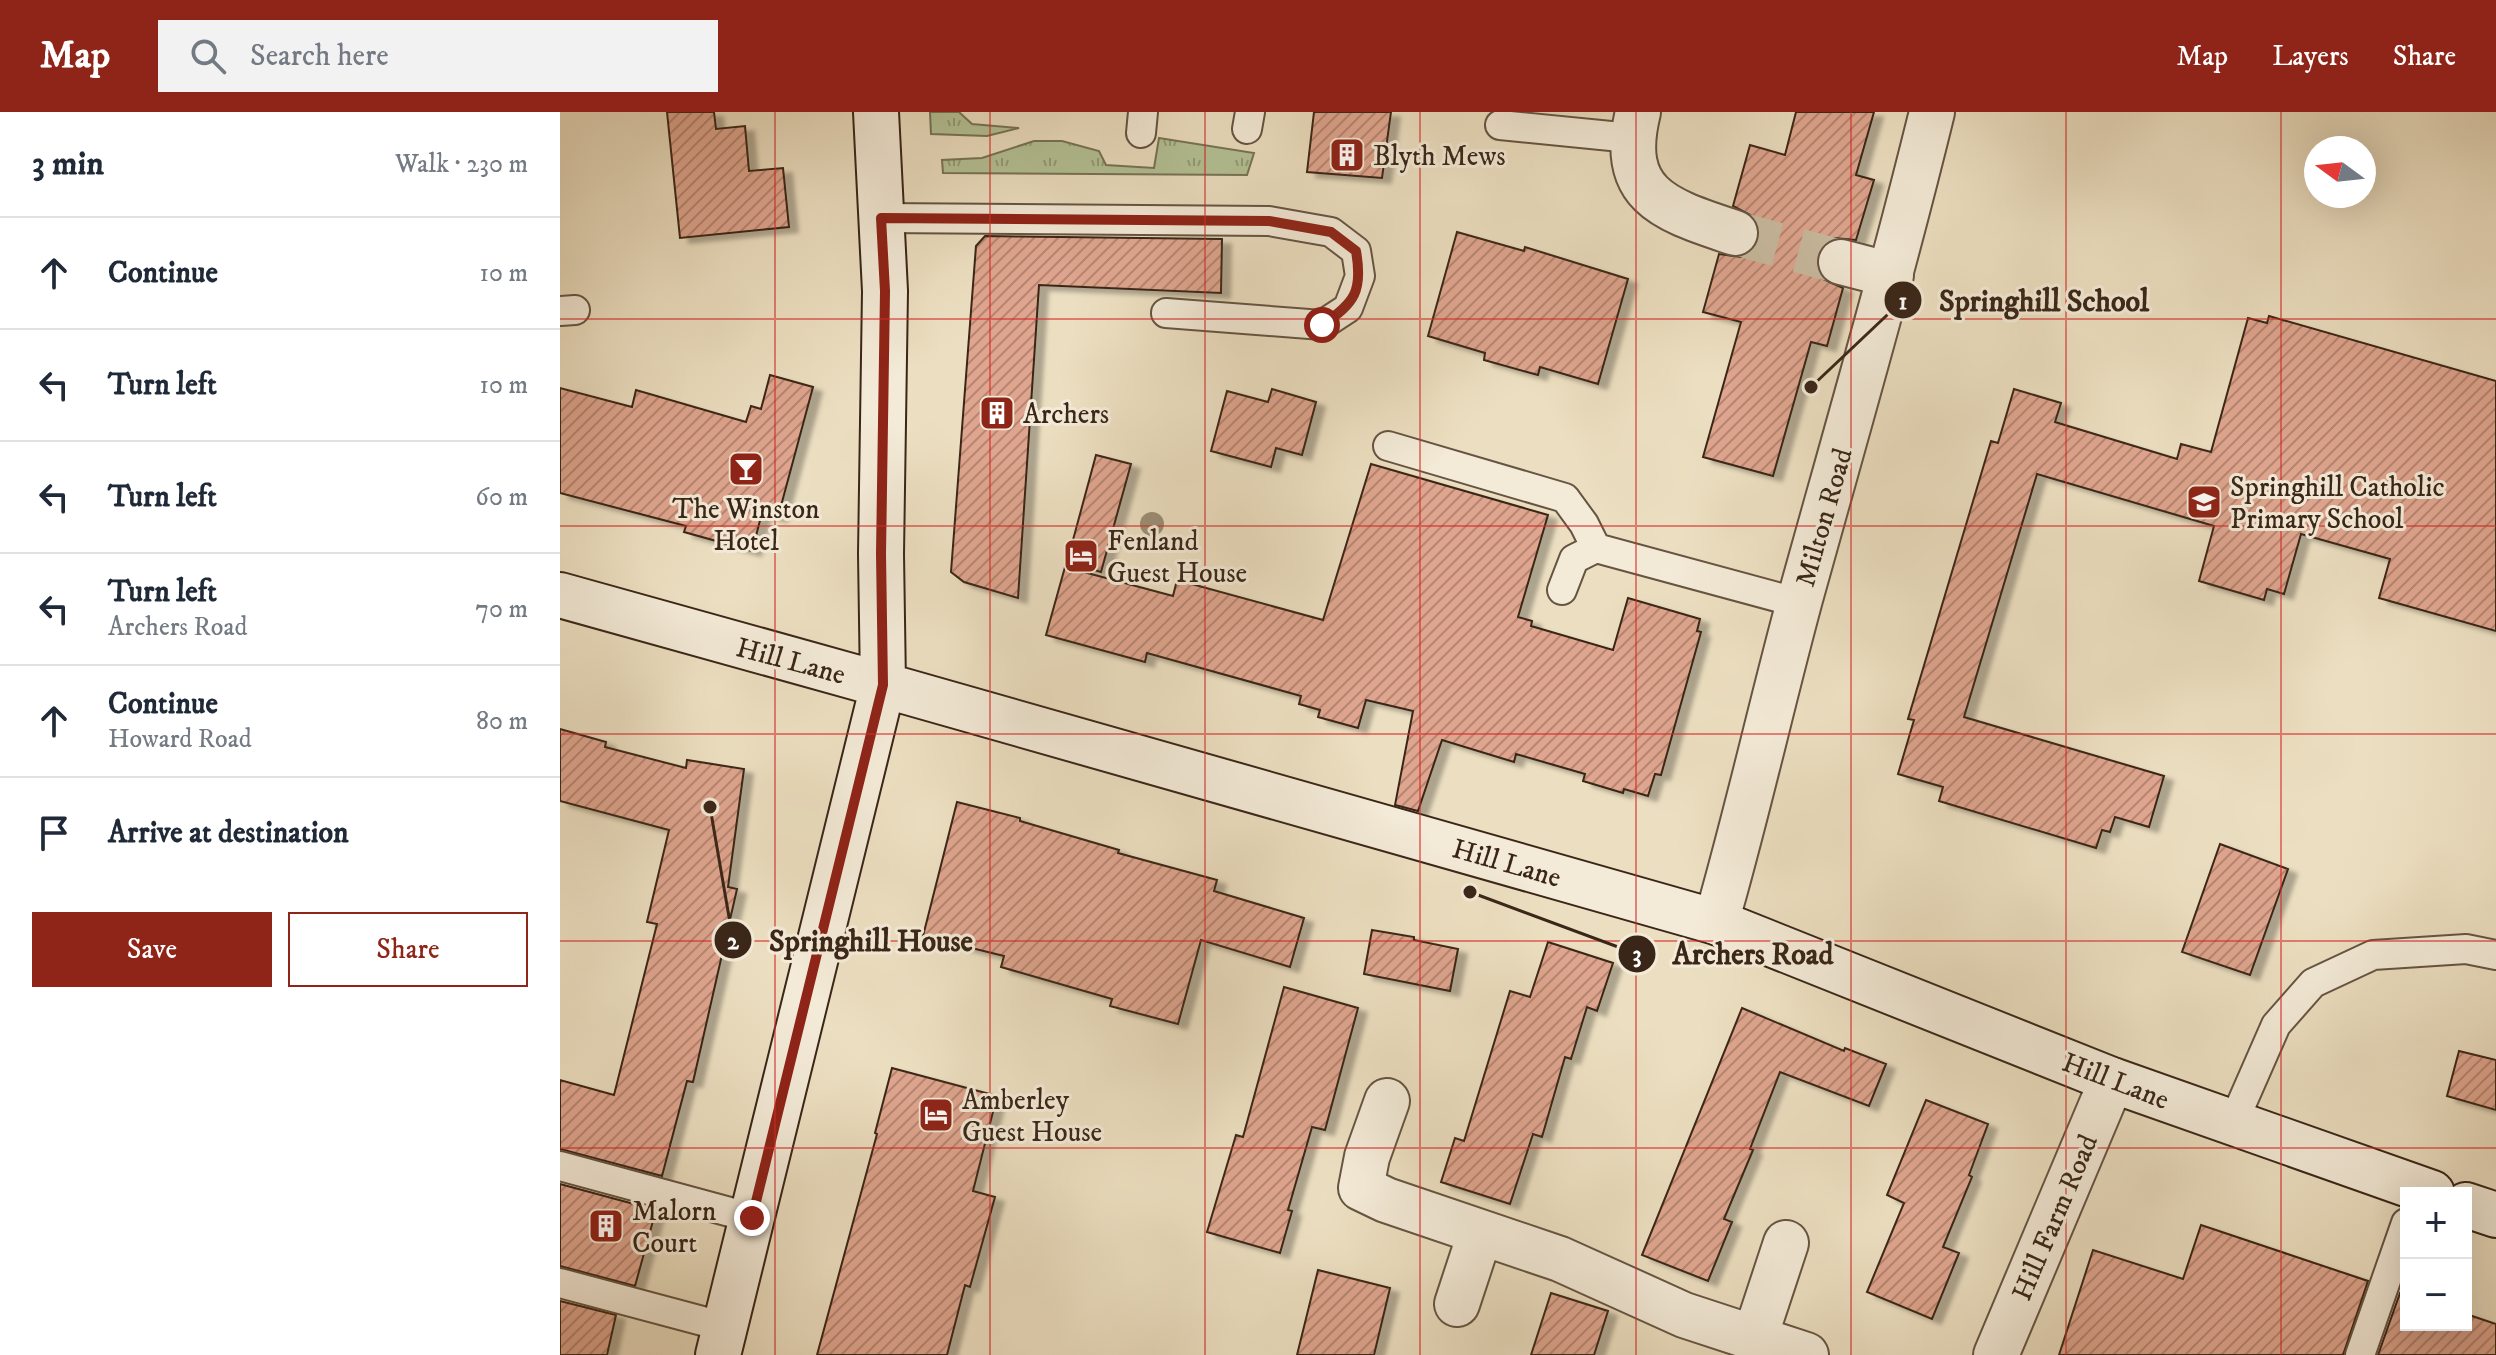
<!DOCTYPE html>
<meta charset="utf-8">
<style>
body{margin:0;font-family:"IM FELL DW Pica",serif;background:#f2f2f3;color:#1f2937}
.controls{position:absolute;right:24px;bottom:24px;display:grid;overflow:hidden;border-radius:0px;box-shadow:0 8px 32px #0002}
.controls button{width:72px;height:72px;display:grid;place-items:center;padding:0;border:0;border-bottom:2px solid #e0e1e3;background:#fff;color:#1f2937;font:40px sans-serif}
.compass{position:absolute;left:1744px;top:24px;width:72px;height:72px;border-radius:50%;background:#fff;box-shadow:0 8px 32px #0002;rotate:285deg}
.stop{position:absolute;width:24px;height:24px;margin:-18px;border:6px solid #8f2418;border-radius:50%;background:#fff}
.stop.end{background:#8f2418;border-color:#fff;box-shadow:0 2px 8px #0008}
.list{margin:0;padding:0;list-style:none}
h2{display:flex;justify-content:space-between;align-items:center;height:104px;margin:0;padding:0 32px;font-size:34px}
h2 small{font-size:26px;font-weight:400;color:#747a83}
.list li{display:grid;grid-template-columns:52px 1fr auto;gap:24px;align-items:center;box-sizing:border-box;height:112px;padding:0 32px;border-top:2px solid #e0e1e3}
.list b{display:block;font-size:30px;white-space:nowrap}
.list p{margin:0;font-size:26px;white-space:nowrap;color:#747a83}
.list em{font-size:26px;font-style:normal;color:#747a83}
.actions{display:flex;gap:16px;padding:24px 32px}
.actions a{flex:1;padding:18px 0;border:2px solid #8f2418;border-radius:0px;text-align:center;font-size:28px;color:#8f2418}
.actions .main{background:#8f2418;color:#fff}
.icon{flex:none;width:44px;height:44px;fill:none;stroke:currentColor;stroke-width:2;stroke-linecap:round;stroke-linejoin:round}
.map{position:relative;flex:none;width:1936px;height:1243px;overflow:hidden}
header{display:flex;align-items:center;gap:48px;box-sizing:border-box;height:112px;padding:0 40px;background:#8f2418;color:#fff}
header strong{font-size:38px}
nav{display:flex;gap:44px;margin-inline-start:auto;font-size:28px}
.search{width:560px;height:72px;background:#f2f2f3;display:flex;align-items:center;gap:20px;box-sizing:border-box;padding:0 28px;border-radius:0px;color:#747a83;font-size:30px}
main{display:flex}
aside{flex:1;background:#fff}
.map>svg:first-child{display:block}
</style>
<header>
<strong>Map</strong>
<div class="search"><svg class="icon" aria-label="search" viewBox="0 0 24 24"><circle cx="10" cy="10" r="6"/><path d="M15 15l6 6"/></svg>Search here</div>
<nav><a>Map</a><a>Layers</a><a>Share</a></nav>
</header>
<main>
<aside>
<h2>3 min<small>Walk · 230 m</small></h2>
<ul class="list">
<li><svg class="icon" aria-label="ahead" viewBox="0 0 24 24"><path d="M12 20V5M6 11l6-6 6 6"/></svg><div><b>Continue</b></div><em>10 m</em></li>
<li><svg class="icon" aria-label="left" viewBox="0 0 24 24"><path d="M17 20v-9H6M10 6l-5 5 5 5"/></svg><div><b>Turn left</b></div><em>10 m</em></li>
<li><svg class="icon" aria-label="left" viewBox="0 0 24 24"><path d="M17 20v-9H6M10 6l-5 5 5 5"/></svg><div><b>Turn left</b></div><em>60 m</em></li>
<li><svg class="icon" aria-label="left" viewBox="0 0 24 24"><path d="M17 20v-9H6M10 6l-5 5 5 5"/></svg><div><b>Turn left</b><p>Archers Road</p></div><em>70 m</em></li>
<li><svg class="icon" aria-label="ahead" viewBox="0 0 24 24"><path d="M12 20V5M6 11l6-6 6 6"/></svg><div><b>Continue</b><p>Howard Road</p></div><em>80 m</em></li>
<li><svg class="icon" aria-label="arrive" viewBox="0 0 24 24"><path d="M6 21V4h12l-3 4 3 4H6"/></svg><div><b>Arrive at destination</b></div></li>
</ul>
<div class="actions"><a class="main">Save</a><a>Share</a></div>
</aside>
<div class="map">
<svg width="1936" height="1243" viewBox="0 0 1936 1243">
<defs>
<pattern id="grass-tufts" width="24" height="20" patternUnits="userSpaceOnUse" patternTransform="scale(2)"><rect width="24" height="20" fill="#b4c296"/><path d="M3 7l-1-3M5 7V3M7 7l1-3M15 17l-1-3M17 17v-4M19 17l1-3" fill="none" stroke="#939d79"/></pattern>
<pattern id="building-hatch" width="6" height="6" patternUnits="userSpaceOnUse" patternTransform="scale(2)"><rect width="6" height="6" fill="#dfa58e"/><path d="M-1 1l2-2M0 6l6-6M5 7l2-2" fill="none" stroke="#b68673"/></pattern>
<filter id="shadow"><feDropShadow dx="9" dy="5" stdDeviation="2" flood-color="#0004"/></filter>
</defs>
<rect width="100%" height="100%" fill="#ecdfc1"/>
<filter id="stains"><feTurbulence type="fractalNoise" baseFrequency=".0025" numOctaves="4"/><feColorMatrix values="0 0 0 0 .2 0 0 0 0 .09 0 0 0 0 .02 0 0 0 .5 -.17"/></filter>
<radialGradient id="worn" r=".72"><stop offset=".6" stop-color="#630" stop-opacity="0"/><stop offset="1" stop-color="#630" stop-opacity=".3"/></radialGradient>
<path fill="url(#grass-tufts)" stroke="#777457" stroke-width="2" d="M370 0H399L412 12 459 16 427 24 371 22Z
M599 26 694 41 687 63 383 61 382 48 422 46 474 29H502L539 39 546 53 594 56Z"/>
<path fill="url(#building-hatch)" stroke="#3a2618" stroke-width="2" filter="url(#shadow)" d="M107 0H154L156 17 185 14 189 59 223 56 229 115 120 126Z
M754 0H831L822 66 747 60Z
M1236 0H1314L1296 63 1314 68 1296 128 1274 126 1264 132 1257 143V156L1263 167 1283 176 1267 234 1251 230 1213 364 1143 345 1181 210 1143 200 1159 142 1181 145 1192 139 1199 128V115L1194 105 1173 94 1190 33 1225 43Z
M897 120 964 139 965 135 1068 167 1038 272 980 255 978 263 924 248 925 241 868 224Z
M425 124 662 127 661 181 479 173 458 486 404 470 391 460 416 134Z
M1709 204 1936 269V519L1819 486 1830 447 1741 422 1724 482 1707 477 1704 488 1639 469 1654 414 1477 362 1404 605 1604 664 1589 715 1555 705 1550 720 1542 718 1536 736 1379 689 1383 675 1338 662 1354 608 1348 607 1431 329 1438 331 1454 277 1501 291 1495 310 1617 347 1621 332 1651 340 1688 206 1707 211Z
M210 263 253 275 218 405 202 401 192 439 124 420 126 414 0 381V276L72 295 76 278 186 310 191 294 201 297Z
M712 277 756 290 742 343 716 336 711 355 651 339 667 279 708 290Z
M536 343 571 352 541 460 507 450Z
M811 352 988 403 958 505 972 509 971 514 1053 538 1068 486 1140 507 1137 519 1141 520 1101 663 1095 662 1088 684 1064 677 1063 681 1023 669 1025 662 956 642 954 650 882 628 858 699 835 693 853 599 806 588 798 616 758 605 760 598 739 592 741 584 587 541 585 550 486 523 505 455 613 484 617 468 763 508Z
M0 617 46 630 45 635 126 656 127 648 184 657 168 775 177 777 133 970 127 969 102 1064 0 1037V968L54 983 97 812 87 810 109 718 0 689Z
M397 690 460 706V709L559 738 558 741 657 768 654 779 744 806 730 855 641 828 618 912 550 894 552 887 441 855 444 844 363 824Z
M1660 732 1728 757 1690 863 1622 840Z
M812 818 854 825V828L898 837 890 879 804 862Z
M988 830 1053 851 1037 899 1027 895 1011 947 1005 945 982 1025 973 1022 950 1092 881 1070 895 1026 904 1029 950 879 970 885Z
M724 875 798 896 765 1018 752 1015 728 1098 732 1099 720 1141 647 1120 676 1023 683 1025Z
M1182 896 1284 939 1285 936 1326 952 1309 994 1220 960 1190 1037 1193 1038 1164 1107 1172 1110 1148 1169 1082 1143Z
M1899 939 1936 948V998L1887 984Z
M332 956 437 984 413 1079 435 1085 410 1175 405 1173 387 1243H257L317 1022 315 1021Z
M1366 988 1428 1012 1409 1063 1412 1065 1383 1135 1399 1141 1372 1207 1307 1180 1344 1091 1327 1083Z
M0 1072 96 1098 75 1174 0 1154Z
M1641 1113 1808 1169 1783 1243H1499L1533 1138 1623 1167Z
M758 1158 830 1176 814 1243H737Z
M991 1181 1048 1199 1034 1243H971Z
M1840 1181 1846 1183V1213H1906V1202L1936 1212V1243H1818Z
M0 1189 56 1203 47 1243H0Z"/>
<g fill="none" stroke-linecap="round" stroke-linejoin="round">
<path stroke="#c8ba9f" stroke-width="44" stroke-dasharray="44 22" stroke-linecap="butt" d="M1175 121 1281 150"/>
<defs>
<path id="lane" d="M940 13 1071 26
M687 17 690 0
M581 21 583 0
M321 106 709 109 771 120 796 139 800 164 788 196 762 213 606 201
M0 199 15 198
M828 334 1005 386 1024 412 1036 436 1239 491
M1002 478 1014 447 1036 436
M1673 1011 1716 913 1753 871 1813 843 1906 837 1936 843
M0 1054 192 1106
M0 1171 165 1215
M1800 1243 1846 1111"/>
<path id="street" d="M1078 0C1057 85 1107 98 1175 121
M1281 150 1331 163
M1156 810C1187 703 1211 594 1240 487 1285 325 1332 163 1372 0
M827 989 807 1045 801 1076 826 1088 1000 1147 1124 1203 1246 1243
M897 1192 920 1122
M1195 1225 1226 1131
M1436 1243 1552 968"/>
<path id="secondary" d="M0 483 323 573 1156 810 1552 968 1872 1081
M1906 1093 1936 1103
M158 1243 323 573 321 442 325 179 316 0"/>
</defs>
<use href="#lane" stroke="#665442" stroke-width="32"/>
<use href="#street" stroke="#665442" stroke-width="48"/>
<use href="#secondary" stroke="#3a2618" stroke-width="48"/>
<use href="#lane" stroke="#f3ead7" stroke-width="28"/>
<use href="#street" stroke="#f3ead7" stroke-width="44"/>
<use href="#secondary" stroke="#f3ead7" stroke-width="44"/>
</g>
<circle fill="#9b8f76" cx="592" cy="412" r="12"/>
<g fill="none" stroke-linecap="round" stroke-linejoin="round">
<path stroke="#8f2418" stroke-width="10" d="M192 1106 323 573 321 442 325 179 321 106 709 109 771 120 796 139C803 179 795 191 762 213"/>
</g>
<path fill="none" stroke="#d62828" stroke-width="2" stroke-opacity="0.55" d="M215 0V1243M430 0V1243M645 0V1243M860 0V1243M1076 0V1243M1291 0V1243M1506 0V1243M1721 0V1243M0 207H1936M0 414H1936M0 622H1936M0 829H1936M0 1036H1936"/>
<defs>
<symbol id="building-square" viewBox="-11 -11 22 22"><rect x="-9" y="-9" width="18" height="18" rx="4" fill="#8f2418" stroke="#f3ead7"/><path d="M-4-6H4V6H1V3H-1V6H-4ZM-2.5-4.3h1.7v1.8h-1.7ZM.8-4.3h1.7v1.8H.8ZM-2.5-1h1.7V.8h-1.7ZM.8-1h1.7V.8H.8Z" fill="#fff"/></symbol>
<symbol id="bar-square" viewBox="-11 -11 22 22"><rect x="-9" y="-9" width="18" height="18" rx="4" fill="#8f2418" stroke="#f3ead7"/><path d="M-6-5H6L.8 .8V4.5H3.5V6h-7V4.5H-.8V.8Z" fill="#fff"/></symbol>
<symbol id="school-square" viewBox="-11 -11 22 22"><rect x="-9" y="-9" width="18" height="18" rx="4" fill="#8f2418" stroke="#f3ead7"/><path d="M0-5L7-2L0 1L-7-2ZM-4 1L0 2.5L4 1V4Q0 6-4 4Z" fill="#fff"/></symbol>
<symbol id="hotel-square" viewBox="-11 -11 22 22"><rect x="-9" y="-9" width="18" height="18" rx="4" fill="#8f2418" stroke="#f3ead7"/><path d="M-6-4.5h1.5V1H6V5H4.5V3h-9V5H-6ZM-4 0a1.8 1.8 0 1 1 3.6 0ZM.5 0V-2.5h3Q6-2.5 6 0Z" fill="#fff"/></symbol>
</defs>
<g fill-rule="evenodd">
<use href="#building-square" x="767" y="23" width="40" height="40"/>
<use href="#building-square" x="417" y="281" width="40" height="40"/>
<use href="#bar-square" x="166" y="337" width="40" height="40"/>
<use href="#school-square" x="1624" y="370" width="40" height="40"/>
<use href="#hotel-square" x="501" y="424" width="40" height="40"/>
<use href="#hotel-square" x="356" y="983" width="40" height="40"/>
<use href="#building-square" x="26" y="1094" width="40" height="40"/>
</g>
<g text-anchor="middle" stroke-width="6" stroke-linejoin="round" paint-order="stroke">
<g font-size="28" fill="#3a2618" stroke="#f3ead7" text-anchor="start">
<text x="813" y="53">Blyth Mews</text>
<text x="463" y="311">Archers</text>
<text x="1670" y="384">Springhill Catholic<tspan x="1670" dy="32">Primary School</tspan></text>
<text x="186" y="406" text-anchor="middle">The Winston<tspan x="186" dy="32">Hotel</tspan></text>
<text x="547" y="438">Fenland<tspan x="547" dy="32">Guest House</tspan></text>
<text x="402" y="997">Amberley<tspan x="402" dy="32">Guest House</tspan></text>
<text x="72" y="1108">Malorn<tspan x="72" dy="32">Court</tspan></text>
</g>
<g font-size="28" fill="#3a2618" stroke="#f3ead7">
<text transform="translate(1263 405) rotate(-74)" y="10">Milton Road</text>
<text transform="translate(231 548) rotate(15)" y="10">Hill Lane</text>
<text transform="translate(947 750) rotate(16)" y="10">Hill Lane</text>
<text transform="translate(1556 968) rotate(21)" y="10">Hill Lane</text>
<text transform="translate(1494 1105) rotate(-67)" y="10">Hill Farm Road</text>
</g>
</g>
<path fill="none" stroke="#3a2618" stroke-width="3" d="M1251 275L1343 188M150 695L173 828M910 780L1077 842"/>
<g fill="#3a2618" stroke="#f3ead7" stroke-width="3">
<circle cx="1251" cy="275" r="8"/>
<circle cx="150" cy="695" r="8"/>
<circle cx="910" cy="780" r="8"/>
<circle cx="1343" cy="188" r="20"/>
<circle cx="173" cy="828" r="20"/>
<circle cx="1077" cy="842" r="20"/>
</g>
<g font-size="24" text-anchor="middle" font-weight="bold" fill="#fff">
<text x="1343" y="197">1</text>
<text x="173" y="837">2</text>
<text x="1077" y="850">3</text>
</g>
<g font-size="30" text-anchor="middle" font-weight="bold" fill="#3a2618" stroke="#f3ead7" stroke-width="6" stroke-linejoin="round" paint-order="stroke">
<text x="1484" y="199">Springhill School</text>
<text x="311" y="839">Springhill House</text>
<text x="1193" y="852">Archers Road</text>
</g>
<rect width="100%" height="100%" filter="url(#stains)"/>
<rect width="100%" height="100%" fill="url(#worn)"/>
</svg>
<div class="controls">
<button>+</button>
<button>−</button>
</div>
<svg class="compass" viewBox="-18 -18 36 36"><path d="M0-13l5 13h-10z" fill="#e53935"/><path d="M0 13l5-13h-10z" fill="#747a83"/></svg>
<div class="stop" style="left:762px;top:213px"></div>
<div class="stop end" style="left:192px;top:1106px"></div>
</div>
</main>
